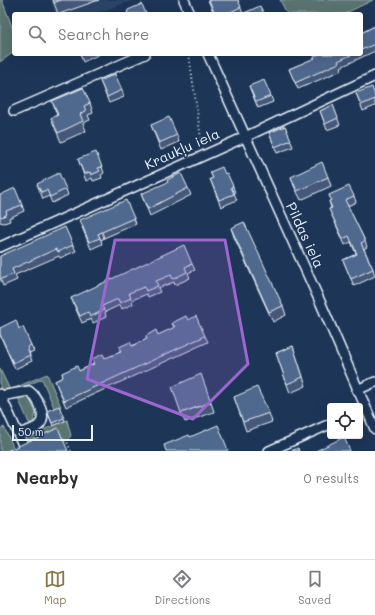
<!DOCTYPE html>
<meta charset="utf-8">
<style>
body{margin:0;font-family:Mali,sans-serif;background:#f7f7f7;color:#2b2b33}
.controls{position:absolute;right:12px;bottom:12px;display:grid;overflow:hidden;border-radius:4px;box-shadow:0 4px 16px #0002}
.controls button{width:36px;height:36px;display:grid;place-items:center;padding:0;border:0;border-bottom:1px solid #e1e1e2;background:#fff;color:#2b2b33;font:20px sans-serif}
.scale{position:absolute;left:12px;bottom:10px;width:81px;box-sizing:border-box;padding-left:4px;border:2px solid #e8f1f8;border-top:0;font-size:11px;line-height:14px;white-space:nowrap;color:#e8f1f8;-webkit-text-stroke:3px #1d3557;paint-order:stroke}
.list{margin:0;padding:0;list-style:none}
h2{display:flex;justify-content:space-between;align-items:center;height:52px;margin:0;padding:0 16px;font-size:17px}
h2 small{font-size:13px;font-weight:400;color:#7c7c81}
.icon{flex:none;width:22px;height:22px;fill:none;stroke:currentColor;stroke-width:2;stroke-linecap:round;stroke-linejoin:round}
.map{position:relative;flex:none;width:375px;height:451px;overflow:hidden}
.search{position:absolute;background:#fff;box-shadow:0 4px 16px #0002;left:12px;right:12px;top:12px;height:44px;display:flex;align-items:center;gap:10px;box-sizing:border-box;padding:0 14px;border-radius:4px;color:#7c7c81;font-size:15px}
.sheet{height:108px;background:#fff}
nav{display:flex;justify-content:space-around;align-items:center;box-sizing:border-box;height:56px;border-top:1px solid #e1e1e2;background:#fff;font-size:11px;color:#7c7c81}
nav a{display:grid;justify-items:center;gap:2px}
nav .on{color:#8a764a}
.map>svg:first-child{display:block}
</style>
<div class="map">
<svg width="375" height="451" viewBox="0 0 375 451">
<rect width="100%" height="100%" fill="#1d3557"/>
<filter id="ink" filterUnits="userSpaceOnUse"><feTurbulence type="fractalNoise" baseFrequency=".025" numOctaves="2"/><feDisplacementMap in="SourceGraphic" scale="8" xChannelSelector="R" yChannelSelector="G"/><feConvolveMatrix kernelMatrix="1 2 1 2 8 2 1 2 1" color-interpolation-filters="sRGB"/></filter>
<g filter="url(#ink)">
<path fill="#2c4468" d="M51 0H134L94 14H55Z"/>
<path fill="#597370" stroke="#a0b2b4" d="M0 0H2L14 32V52L0 62Z
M280 0H373L344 14H287Z
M0 369 10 390 47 374 61 407 55 410 42 379 11 392C7 393 3 393 0 389Z
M20 395 29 398 36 413 33 423H29L18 398Z
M67 420 71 436 66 441 60 436 29 449 24 438Z
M4 427 15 451H0V429Z"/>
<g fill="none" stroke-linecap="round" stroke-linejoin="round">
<defs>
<path id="street" d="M184 0 190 14
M208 54 322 306 375 429
M14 111 145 54
M0 247 245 137 375 76
M357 390 375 382
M0 394 24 447
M1 396 29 391C37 397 49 417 38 426 33 430 24 432 18 434
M269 451 330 424"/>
</defs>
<use href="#street" stroke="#e8f1f8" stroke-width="12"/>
<path stroke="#e8f1f8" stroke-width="2" stroke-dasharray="1 3" stroke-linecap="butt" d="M189 54 202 146
M61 438 67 442 71 451"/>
<use href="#street" stroke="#1d3557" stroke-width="9"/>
</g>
<path fill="#45597a" stroke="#e8f1f8" d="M53 0H99L59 14H58Z
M208 0H238L243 14H214Z
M375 26V51L341 67 342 70 298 89 289 69 315 58 320 54H361V33Z
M80 54H100L83 62Z
M100 81 122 90 124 97 109 103Z
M249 86 271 96 273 102 258 108Z
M356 93 375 96V106L363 111Z
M52 101 90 103 93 113 88 115 90 120 83 123 86 131 61 142 51 118 57 115Z
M333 105 340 125 327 130 320 111Z
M151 125 177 135 179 142 161 150Z
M285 126 293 147 277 153 269 133Z
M78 159 102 167 104 173 101 175 102 178 93 181 92 178 86 181Z
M210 172 225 174 233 186 235 193H234L237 200 221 207 210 179 213 178Z
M291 177H328L331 186 301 200 294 186Z
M37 184 66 189 68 195 52 203 49 196 43 199Z
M188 188 191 195 150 216 141 194Z
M0 195 22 205 24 211 9 218 10 221 4 223 0 222Z
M329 195 354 196 356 202 348 206 365 241 367 247 364 249 373 269 375 276 354 286 343 260 356 254 351 242 345 245 329 209 331 208 329 201 331 200Z
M134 218 136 224 104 238 101 240 102 244 91 249 82 227Z
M231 228 283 306 286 315 273 322 234 237Z
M73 245 76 251 60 258 59 256 15 275 17 280 3 286 0 278V256Z
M192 264 195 270 188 273 190 278 175 285 174 282 158 288 160 292 148 297 147 294 132 300 133 304 122 309 120 305 105 312 106 317 93 323 91 319 82 323 71 298Z
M188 320 205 336 208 342 66 407 55 381 63 377 62 373 79 371 147 339 146 336 158 335 174 328 172 323Z
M0 328 19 329 31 345 34 351 29 353 32 361 15 369 0 335Z
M293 346 306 386 290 393 276 353Z
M234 397 269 413 272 422 246 431Z
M211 402 214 412 185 422 181 413Z
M47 411 64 418 65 421 53 426Z"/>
<path fill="#384863" stroke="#e8f1f8" d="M102 232 104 238 101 240 98 234Z"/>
<path fill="#50678e" stroke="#e8f1f8" d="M53 0H61L54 3Z
M209 0H238L241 7 226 14H215Z
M142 4 146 14H127L128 10Z
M260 6 264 14H244V13Z
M375 26V44L361 50V33Z
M320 54H353L338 61 339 63 295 83 289 69 315 58 314 56Z
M115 74 122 90 107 97 100 81Z
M264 80 271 96 256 102 249 86Z
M372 87 375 96V99L361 105 356 93Z
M83 88 90 103 84 106 86 111 80 114 83 121 58 133 51 118 58 115 52 101Z
M333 105 338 118 325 124 320 111Z
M169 117 177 135 159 143 151 125Z
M285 126 291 140 275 147 269 133Z
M96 152 102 167 98 168 100 171 91 175 90 172 84 174 78 159Z
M322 162 328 177 297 191 291 177Z
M222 167 225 174 227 173 233 186 231 187 234 194 219 200 210 179 213 178 210 172Z
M59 173 66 189 50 197 47 190 41 192 37 184Z
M181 173 188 188 148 209 141 194 168 182 167 180Z
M349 186 354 196 345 200 365 241 361 243 373 269 351 279 343 260 357 254 349 236 343 239 329 209 332 208 329 201 331 200 329 195Z
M15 188 22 205 6 211 7 214 2 217 0 216V195Z
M126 200 134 218 102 232 98 234 100 238 89 242 80 220Z
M244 222 283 306 269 312 231 228Z
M65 227 73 245 58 252 56 249 12 269 14 274 1 279 0 277V256Z
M184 245 192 264 185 267 187 272 173 279 171 275 156 281 158 286 146 291 144 287 129 293 131 298 120 303 118 299 102 306 104 310 90 317 88 312 80 316 71 298Z
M186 316 188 320 196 316 205 336 64 401 55 381 63 377 62 373 77 366 79 371 94 364 92 359 103 354 105 358 121 352 119 347 130 342 132 346 147 339 146 336 156 330 158 335 175 327 172 323Z
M16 320 19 329 23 327 31 345 27 347 30 355 13 363 0 334V328Z
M293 346 303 377 287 384 276 353Z
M201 374 211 402 181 413 172 387Z
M257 387 269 413 243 422 234 397Z
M59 406 64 418 52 423 47 411Z
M218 425 228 450 226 451H166L164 445 189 435 190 437Z
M58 428 68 451H7Z
M344 437 350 451H316Z
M298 448 299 451H291Z"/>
</g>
<path fill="#9c67d0" fill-opacity="0.2" stroke="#9c67d0" stroke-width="3" stroke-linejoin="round" d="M115 240H225L248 364 193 419 87 379Z"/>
<g text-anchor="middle" stroke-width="3" stroke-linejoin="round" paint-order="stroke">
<g font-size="14" fill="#e8f1f8" stroke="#1d3557">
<text transform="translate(182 149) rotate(-24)" y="5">Kraukļu iela</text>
<text transform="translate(305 235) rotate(65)" y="5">Pildas iela</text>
</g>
</g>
</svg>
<div class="controls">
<button><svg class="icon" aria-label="locate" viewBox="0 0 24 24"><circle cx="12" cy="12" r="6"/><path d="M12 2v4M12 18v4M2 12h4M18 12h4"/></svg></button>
</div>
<div class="scale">50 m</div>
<div class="search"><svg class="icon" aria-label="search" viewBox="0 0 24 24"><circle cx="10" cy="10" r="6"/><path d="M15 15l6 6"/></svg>Search here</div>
</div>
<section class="sheet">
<h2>Nearby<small>0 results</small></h2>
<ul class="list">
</ul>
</section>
<nav>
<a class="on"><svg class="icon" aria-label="map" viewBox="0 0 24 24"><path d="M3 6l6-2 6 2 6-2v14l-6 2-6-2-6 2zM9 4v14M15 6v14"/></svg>Map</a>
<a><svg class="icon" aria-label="directions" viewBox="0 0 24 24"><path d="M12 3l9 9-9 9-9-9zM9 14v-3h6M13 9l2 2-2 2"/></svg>Directions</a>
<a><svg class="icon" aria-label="saved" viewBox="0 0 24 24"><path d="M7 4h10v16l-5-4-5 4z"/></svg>Saved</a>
</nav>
